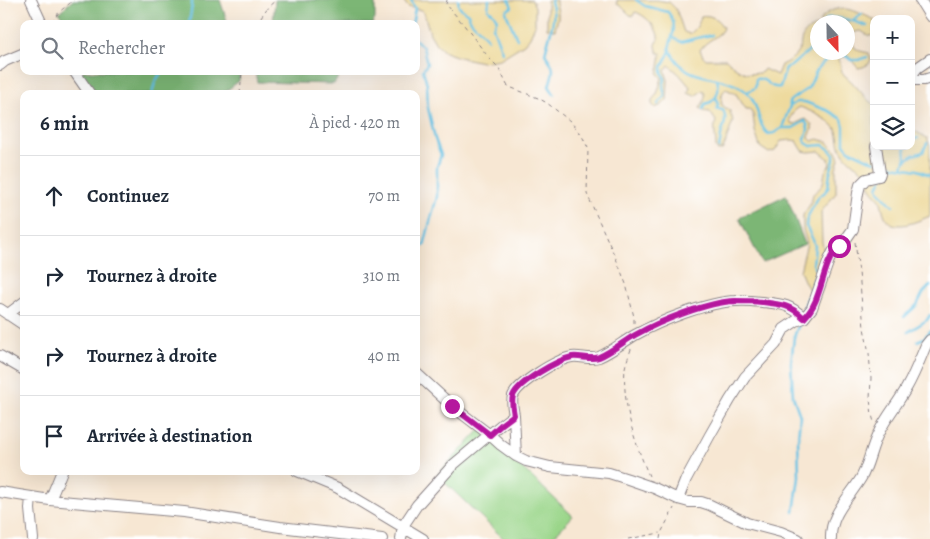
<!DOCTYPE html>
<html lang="fr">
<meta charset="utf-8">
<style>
body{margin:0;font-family:Alegreya,serif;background:#f2f2f3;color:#1f2937}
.controls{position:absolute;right:15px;top:15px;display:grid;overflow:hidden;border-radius:10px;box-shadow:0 5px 20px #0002}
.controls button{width:45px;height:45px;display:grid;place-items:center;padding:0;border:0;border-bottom:1px solid #e0e1e3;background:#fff;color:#1f2937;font:25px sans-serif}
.compass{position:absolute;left:810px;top:15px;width:45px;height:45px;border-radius:50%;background:#fff;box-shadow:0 5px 20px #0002;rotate:158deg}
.stop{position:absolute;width:15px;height:15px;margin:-11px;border:4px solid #b5179e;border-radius:50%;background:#fff}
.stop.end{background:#b5179e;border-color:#fff;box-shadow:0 1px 5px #0008}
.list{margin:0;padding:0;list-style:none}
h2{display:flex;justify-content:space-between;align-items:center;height:65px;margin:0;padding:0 20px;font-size:21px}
h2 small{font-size:16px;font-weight:400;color:#747a83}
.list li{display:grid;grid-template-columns:32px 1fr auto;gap:15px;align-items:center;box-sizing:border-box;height:80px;padding:0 20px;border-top:1px solid #e0e1e3}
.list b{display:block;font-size:19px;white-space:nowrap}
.list em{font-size:16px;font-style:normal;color:#747a83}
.icon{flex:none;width:28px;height:28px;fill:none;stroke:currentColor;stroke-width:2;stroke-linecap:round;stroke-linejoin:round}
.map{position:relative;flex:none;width:930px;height:539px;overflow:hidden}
.search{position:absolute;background:#fff;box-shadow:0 5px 20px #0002;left:20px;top:20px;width:400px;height:55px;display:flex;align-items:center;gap:12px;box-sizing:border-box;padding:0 18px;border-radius:10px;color:#747a83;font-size:19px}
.panel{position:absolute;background:#fff;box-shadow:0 5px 20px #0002;left:20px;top:90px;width:400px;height:385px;border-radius:10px}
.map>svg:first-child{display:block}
</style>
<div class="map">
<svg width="930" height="539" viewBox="0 0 930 539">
<rect width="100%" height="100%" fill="#fff"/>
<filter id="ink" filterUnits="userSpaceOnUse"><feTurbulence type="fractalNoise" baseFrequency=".02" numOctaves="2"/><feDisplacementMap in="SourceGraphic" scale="10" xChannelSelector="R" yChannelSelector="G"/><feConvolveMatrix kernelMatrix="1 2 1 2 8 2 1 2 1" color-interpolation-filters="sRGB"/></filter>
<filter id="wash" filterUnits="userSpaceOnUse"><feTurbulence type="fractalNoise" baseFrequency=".0096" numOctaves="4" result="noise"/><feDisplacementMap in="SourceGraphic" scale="20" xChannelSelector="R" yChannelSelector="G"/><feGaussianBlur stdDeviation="1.12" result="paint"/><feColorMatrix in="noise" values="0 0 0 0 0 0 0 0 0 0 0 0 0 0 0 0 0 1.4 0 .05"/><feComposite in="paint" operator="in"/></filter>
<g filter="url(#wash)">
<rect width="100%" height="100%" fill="#f7e7d3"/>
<path fill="#9ad589" stroke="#5e7c62" d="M481 429 573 516 551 539H504L437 475Z"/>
<path fill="#7bb675" stroke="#4e6c58" d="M73 0H220L228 24H66L59 12Z
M275 0H375V19L372 24H273Z
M72 71H240L239 81 222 94H87Z
M255 71H342L334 84 257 82Z
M786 195 805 244 762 263 739 218Z"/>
<path fill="#eeda9e" stroke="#887e6c" d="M403 0H532L535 7V25L530 37 524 44 500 59 482 62 459 57 445 52 436 44 430 34 424 13 421 10 408 7Z
M547 0H556C555 5 558 7 558 13 559 19 556 24 555 30L547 28Z
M617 0H657L669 2 676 9 684 32 690 34C697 28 699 24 701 16 710 14 719 19 723 28 719 38 706 40 700 50L703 56 706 59H726C737 70 746 77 762 72L764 69 777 75 781 65C789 61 795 58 799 50 802 45 800 48 801 42 802 34 810 27 817 26L818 52H848V22H819C834 0 853 10 873 19H874V35L869 36 861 31 855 32 852 37 854 47 860 51 869 53 871 59 869 64 863 67 858 68 848 56 842 57 839 58 842 73 851 81 869 101 874 104V146H911V129L927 138 930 145V216C920 220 904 228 893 224 882 220 884 207 879 198 876 194 872 191 870 186 868 182 867 175 865 172 863 170 860 169 858 167 853 164 847 159 844 154 837 145 840 137 836 129 832 121 809 110 800 107 794 110 792 114 790 120L791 123 795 124 805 119C815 125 813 128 809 137L810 139 812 141 818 139 828 142 837 153 839 159 836 168V193L821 212 822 242 824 252 828 258 818 288 810 291 805 283 800 271 807 243 803 230V215L811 203 813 194C816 191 820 189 822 185 826 177 822 171 830 165L829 159 819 151 809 152 803 151 797 141 792 140 781 141 775 151 769 153 760 147 755 131 753 115 750 109H746L736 94 726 89C721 93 721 98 722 105L730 111 733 121 724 147 722 150 718 151 716 148C716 140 713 128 716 121L710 112 703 111 700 108C703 103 708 96 703 90L695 96 688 93 690 87 680 75 669 65 665 71 668 80 667 100 662 105 655 108 652 104V100L657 94 662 78 658 74 661 53H658C657 51 656 47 656 45 656 40 659 41 658 36 657 27 644 14 635 12L633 16 630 15 622 7 617 4Z"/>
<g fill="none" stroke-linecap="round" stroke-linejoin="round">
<path stroke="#66c2e4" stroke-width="2.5" d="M411 0 415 9 412 24
M458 0 459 7 468 14 471 21 488 39
M489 0 488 9 494 14 497 20 493 27 502 52
M509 0 512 7 506 11 507 15 517 39
M552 0 551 2C558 17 548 38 545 54 556 69 554 69 549 86L554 94
M636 0 645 6 668 12C678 26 673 33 669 48 686 85 712 71 741 88 761 99 755 123 768 134L774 133 782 128 790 106 797 102H805L829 111 842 119 844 126V144L849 150 875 162
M853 21 862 14
M824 22 828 18C842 17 854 21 867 26
M189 24 192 5V0
M672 37 681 42 701 37 712 35
M416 40 423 47 427 64 423 70 427 84 428 108 435 139 441 155 437 167V197L431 218 424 246
M717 80C719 87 719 90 716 97L718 104 717 109 723 110C728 119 723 127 721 135 721 139 720 143 719 148
M747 92 755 88 756 79C767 77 768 89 780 87L786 68 791 66 812 48 818 37
M152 94 155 82 162 71
M658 104 665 96 663 87 665 79 662 73V67L670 51
M790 105 789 102C794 96 803 93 808 88 812 83 813 76 817 70 826 58 838 47 851 60H858L867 57
M703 109 705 104 711 102 716 97
M782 128H793L805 121C810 128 808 132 804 138L806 143 811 146 823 145 829 149 834 154V160L830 172 828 188 824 193 819 196 807 218 806 226 813 240 815 246 813 264 817 271 803 311
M911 140 918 138
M905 161 913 155 923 152 927 143
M881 164 918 170 930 175
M903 167 906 157 905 146
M883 177 878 187 879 191 893 206
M904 317 917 305 923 293 930 286
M908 332 927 320 930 315
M917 341 924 338 930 331
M794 512 799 477 798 439 800 416 793 396 791 363 794 337 799 324"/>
</g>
</g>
<g filter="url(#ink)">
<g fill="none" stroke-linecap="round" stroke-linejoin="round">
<defs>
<path id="minor" d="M31 0 42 24
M920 0 930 16
M0 65 5 61 24 53
M74 71 90 94
M911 76 917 68 930 59
M911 80H924L930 78
M0 309 24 325
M8 315 12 311 24 302
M0 356 24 370
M416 373 452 406 490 435 501 445 516 456 526 461 550 467 609 473 628 479 654 488 678 499 689 502H701L710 505 747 523 781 532 798 539
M514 415 516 456
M297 471 338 488 423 539
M0 492 50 500 184 512 280 527 382 539
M31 497 30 509 33 539
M678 499 686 479 710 435 730 400 745 377 776 344 784 329 796 321 804 318 812 308 829 260 833 252 846 239 853 229 858 193 860 185 866 179 879 176 880 173 876 146
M50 500 62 471
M401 539 403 526 417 505 453 465 502 424 514 415C513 409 511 402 513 396 518 383 558 359 572 357 581 356 591 360 599 357 611 352 623 342 635 335 660 321 707 302 736 301 745 300 753 301 762 302 781 304 790 304 804 318
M831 539C830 514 849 498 861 478 869 464 871 447 879 432 887 416 899 402 907 387 915 373 920 359 926 345L930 340"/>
</defs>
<use href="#minor" stroke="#8c8487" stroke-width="12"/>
<path stroke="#8c8487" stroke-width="1" stroke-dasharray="4 4" stroke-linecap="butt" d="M447 0 446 4 464 25 489 58 499 68 507 85 512 88 538 98 547 103 570 121 581 134 588 148 587 194 617 261 626 284 634 317V324
M52 23 59 12 74 0
M256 24 268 7 276 0
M240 94 242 71
M855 242 859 272 864 328 869 353 871 378 870 399 872 415 874 422
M631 349C629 356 626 362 625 368 622 405 635 443 649 476
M628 539 660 533
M660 539 661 533 674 508"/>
<use href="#minor" stroke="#fff" stroke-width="10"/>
</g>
</g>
<g fill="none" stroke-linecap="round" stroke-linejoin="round" filter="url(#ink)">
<path stroke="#b5179e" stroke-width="6" d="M452 406 490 435 502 424 514 415C513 409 511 402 513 396 518 382 558 360 572 357 581 356 591 360 599 357 611 352 623 342 635 335 660 321 707 302 735 301 744 301 753 301 762 302 780 304 791 305 804 318 824 299 820 266 839 246"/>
</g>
</svg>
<div class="controls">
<button>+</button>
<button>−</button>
<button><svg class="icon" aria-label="layers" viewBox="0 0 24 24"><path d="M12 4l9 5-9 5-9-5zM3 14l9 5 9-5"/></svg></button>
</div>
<svg class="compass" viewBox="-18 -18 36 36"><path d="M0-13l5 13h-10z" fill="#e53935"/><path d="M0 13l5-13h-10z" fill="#747a83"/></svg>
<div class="stop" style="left:839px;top:246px"></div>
<div class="stop end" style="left:452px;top:406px"></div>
<div class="search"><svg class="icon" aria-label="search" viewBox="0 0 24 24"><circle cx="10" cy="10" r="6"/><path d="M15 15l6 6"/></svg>Rechercher</div>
<section class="panel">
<h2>6 min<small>À pied · 420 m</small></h2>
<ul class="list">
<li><svg class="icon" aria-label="ahead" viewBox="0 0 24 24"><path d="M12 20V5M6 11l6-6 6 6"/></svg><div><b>Continuez</b></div><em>70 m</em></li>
<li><svg class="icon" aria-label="right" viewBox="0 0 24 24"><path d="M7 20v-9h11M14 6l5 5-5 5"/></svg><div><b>Tournez à droite</b></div><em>310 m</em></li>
<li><svg class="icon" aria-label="right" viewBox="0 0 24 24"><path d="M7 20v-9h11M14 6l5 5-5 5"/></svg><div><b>Tournez à droite</b></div><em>40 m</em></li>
<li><svg class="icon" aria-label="arrive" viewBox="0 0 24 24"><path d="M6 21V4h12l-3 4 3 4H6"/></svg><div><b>Arrivée à destination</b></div></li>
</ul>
</section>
</div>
